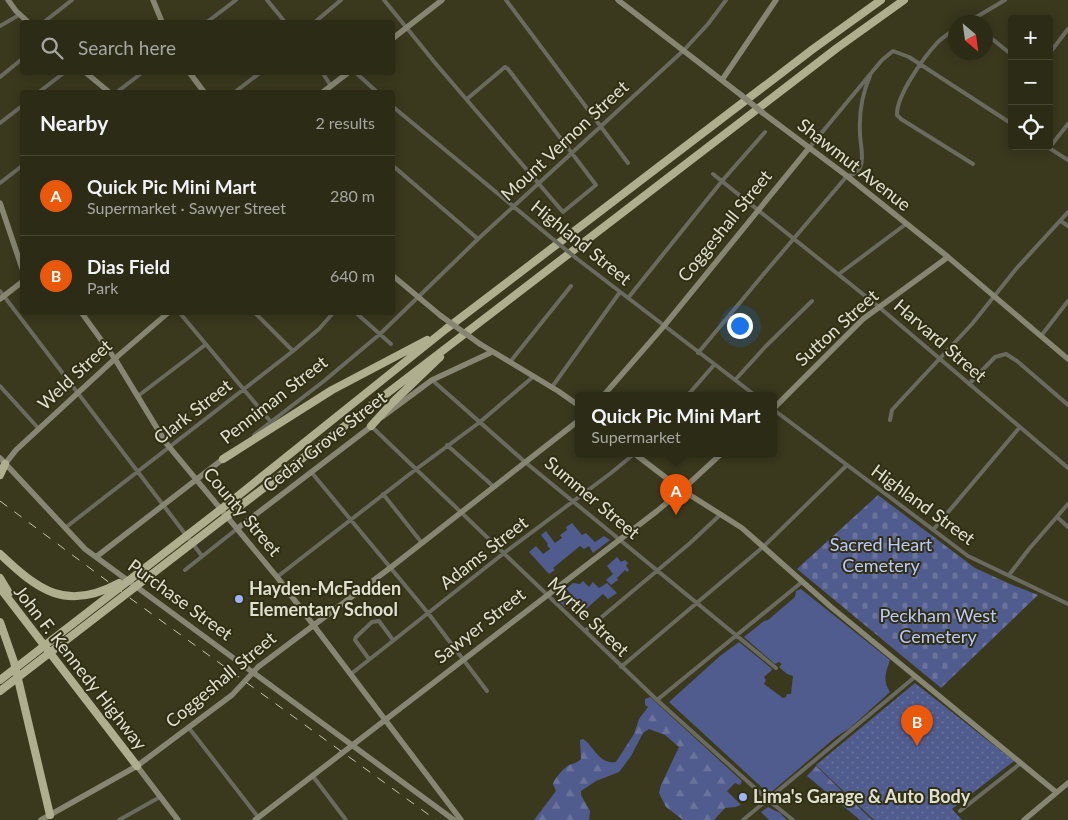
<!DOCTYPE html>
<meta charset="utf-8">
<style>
body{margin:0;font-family:Lato,sans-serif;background:#34331f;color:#f1f3f6}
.controls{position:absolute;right:15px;top:15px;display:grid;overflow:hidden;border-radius:5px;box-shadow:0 2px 12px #0003}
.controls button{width:45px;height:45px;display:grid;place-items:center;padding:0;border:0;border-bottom:1px solid #484735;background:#2c2b16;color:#f1f3f6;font:25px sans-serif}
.compass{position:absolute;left:948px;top:15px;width:45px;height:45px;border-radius:50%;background:#2c2b16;box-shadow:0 2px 12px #0003;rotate:151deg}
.you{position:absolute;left:739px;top:325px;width:18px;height:18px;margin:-12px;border:4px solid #fff;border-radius:50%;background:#1a73e8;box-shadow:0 0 0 8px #1a73e833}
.badge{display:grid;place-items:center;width:32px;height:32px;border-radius:50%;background:#ea580c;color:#fff;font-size:16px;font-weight:700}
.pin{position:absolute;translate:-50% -41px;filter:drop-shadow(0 1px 2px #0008)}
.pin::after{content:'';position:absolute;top:26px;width:18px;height:15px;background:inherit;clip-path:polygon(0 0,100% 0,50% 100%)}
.popup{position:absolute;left:575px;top:392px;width:202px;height:65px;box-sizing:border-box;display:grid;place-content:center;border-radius:5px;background:#2c2b16;filter:drop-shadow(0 1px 4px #0005);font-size:16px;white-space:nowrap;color:#a6a7a1}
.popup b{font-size:19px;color:#f1f3f6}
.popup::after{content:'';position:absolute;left:50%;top:100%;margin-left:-10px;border:10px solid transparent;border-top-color:#2c2b16}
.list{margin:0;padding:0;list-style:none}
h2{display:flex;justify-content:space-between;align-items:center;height:65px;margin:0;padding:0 20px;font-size:21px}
h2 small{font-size:16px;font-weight:400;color:#a6a7a1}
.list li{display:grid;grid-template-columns:32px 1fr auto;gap:15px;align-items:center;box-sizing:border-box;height:80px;padding:0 20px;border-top:1px solid #484735}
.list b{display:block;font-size:19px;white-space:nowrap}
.list p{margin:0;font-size:16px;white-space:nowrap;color:#a6a7a1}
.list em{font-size:16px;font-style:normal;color:#a6a7a1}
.icon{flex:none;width:28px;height:28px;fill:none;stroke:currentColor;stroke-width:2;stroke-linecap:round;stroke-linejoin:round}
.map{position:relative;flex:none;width:1068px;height:820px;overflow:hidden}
.search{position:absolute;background:#2c2b16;box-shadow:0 2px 12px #0003;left:20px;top:20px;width:375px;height:55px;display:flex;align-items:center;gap:12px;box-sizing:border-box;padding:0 18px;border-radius:5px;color:#a6a7a1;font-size:19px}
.panel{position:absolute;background:#2c2b16;box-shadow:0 2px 12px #0003;left:20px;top:90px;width:375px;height:225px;border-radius:5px}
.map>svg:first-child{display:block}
</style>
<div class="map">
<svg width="1068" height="820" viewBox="0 0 1068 820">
<defs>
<pattern id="forest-firs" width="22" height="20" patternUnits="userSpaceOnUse" patternTransform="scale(1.25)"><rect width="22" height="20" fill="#505c8d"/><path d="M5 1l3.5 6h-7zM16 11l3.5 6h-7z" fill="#69739c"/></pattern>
<pattern id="cemetery-stones" width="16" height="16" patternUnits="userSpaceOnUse" patternTransform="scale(1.25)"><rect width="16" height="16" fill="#505c8d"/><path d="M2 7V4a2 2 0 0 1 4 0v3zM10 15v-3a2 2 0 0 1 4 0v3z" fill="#69739c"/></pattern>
<pattern id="park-dots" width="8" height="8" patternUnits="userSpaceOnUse" patternTransform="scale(1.25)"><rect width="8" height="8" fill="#505c8d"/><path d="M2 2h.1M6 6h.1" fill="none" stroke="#69739c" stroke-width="1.8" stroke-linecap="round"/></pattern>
</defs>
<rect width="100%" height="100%" fill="#3a391e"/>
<path fill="#505c8d" d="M572 523 582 535 586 533 595 542 604 536 610 540 593 553 589 546 584 549 580 546 553 568 555 570 549 574 529 552 536 546 543 554 550 549 547 545 548 544 541 535 546 531 555 543 562 538 560 535 567 530 566 527Z
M617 557 621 562 625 560 628 563 626 566 629 570 627 572 625 570 617 578 618 580 611 585 606 580 613 574 607 566Z
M583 581 589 587 593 582 599 588 607 583 617 593 608 599 603 594 586 609 582 604 576 608 571 603 565 607 560 602 570 593 566 589 573 583 580 584Z
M801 589 890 660C886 672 882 680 890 692L850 728 836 737 769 794 669 702 720 656 739 642 771 668 772 670 764 677 766 680 764 684 783 698 786 697 787 694H791L793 676 787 674 779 667 782 664 779 662 775 664 744 637 764 621 768 620 795 597 796 591Z
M768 807 780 813 787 820H769L761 812Z"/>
<path fill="url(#forest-firs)" d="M650 697 742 781 740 785 735 783 727 791 741 805 735 807 725 808 714 820H683L666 807 659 793 661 785 679 747 665 735 649 729 643 733 631 756 619 772 596 781 581 791V795L590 811 589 820H534L556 791 553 784C554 779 564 768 569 765 574 763 577 763 581 759L580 740 583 739C594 746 599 765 616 762L634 734 639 719 648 707 645 705V699Z
M816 766 872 820H860L807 776Z"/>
<path fill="url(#cemetery-stones)" d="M878 495 975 568 1010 584 1038 595 941 688 797 569Z"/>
<path fill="url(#park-dots)" d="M915 683 1014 761 952 809 962 820H874L816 765Z"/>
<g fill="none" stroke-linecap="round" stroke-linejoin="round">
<path stroke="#6a6a5e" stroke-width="4" d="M267 0 285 22
M384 0 436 64 563 212 596 185 508 69 505 67 467 99
M506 0 628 163
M44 22 72 0
M207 22 236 0
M315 22 341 0
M968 22 1005 0
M0 26 19 15
M956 29C949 33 942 38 937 43 924 57 896 96 897 115L901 119 973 164
M986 34 1012 55
M1049 54 1068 29
M322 72 331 86
M355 72 377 92
M0 77 22 59
M39 92 65 72
M117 92 143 72
M235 92 261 72
M392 106 554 240
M0 123 22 106
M1046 146 1068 160
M809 148 882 60 893 51 909 57 1012 124
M1049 148 1068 124
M392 165 478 239
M713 174 879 307 1068 468
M0 183 22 166
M1061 221 1068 226
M576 258 756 396
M839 274 906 224
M0 291 202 556
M628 298 722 181 765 132
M179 312 271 422
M254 312 293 351
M355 312 391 344
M1041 336 1068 301
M698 353 762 276 847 176C854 175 859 172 861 165 864 155 860 143 860 133 859 114 862 94 870 76
M510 362 571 286
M432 380 525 462 776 668
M735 380 766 346 812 301
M969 384 995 357 1006 354 1017 361 1068 405
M0 386 39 429
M552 387 620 292
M138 396 205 345
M687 396 714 365
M774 410 968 556 1068 604
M890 420 892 410 902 399 972 324 1016 269 1068 212
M371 426 657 700 767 799 793 820
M254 435 324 381 380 334 478 239 684 50 708 24 726 0
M447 445 494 487
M312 473 428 613 487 691
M383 494 422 543
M1057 517 1068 527
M65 528 293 351 319 329 334 312
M933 530 1020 427
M185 570 238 528
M1009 575 1029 549 1068 504
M277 577 415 470 480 422 534 376
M585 631 689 544 721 514
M369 659 355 640 356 637 372 622 379 621 393 640
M621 667 763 547 846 466
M351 674 504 553 611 473 634 454
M657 700 802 582
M189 728 258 817
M312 775 346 820
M960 811 1021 763
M119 820 160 797
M743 820 916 676"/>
<path stroke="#868672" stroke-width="5.5" d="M8 0 16 11 28 22
M153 0 162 22
M618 0 741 95
M392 39 442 0
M85 72 109 92
M189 72 204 92
M722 80 776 0
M323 92 349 72
M763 113 847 176 948 257 1068 359
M0 203 22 268
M392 275 441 316
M0 299 22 282
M81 312 115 359 166 443 277 577 461 820
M480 344 558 391 578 405
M603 396 664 326 809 148
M774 408 863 319 948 257
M382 417 432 380 492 352
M635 454 682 490 742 528 831 607 1056 792
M0 458 85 549 454 820
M5 464 16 450 119 355 169 312
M238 528 373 425
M96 557 223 459
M137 766 178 820
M41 820 137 766 232 695 258 667 390 568 578 421
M255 820 657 511 682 490 721 454
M1024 820 1068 783"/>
<path stroke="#afaf90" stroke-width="8" d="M371 426 392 403 440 357
M223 459 332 390 427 340
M0 475 5 464
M229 503 446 329 813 49 881 0
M235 510 837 48 904 0
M0 578 9 593
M0 588 137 766
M0 622 14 662 50 815"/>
<path stroke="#c4c4b2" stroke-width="1" stroke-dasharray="9 9" stroke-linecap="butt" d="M0 501 134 601 436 820"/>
<path stroke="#6a6a5e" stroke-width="4" d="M554 240 576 258"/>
<path stroke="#868672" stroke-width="5.5" d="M741 95 763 113
M441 316 480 344"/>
<path stroke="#afaf90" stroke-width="8" d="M0 554C38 590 66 612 119 583
M0 680 229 503
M0 691 235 510"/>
</g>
<g fill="#9fb3fd" stroke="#302f14" stroke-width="2">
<circle cx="239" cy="599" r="5"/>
<circle cx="743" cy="797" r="5"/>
</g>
<g text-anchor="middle" stroke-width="4" stroke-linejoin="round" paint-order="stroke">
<g font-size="18" fill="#e0e0d0" stroke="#302f14">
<text transform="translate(565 141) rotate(-43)" y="6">Mount Vernon Street</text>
<text transform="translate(854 165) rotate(38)" y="6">Shawmut Avenue</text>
<text transform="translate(725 226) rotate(-51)" y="6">Coggeshall Street</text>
<text transform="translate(581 243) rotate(39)" y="6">Highland Street</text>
<text transform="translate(837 328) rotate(-42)" y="6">Sutton Street</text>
<text transform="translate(940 341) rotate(41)" y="6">Harvard Street</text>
<text transform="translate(75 375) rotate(-43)" y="6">Weld Street</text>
<text transform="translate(274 400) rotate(-38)" y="6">Penniman Street</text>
<text transform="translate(193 412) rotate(-38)" y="6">Clark Street</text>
<text transform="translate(325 442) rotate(-38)" y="6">Cedar Grove Street</text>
<text transform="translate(592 498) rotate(40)" y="6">Summer Street</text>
<text transform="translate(923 505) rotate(36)" y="6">Highland Street</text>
<text transform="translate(242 512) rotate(50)" y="6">County Street</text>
<text transform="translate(484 553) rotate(-38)" y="6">Adams Street</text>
<text transform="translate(180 600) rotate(36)" y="6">Purchase Street</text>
<text transform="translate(588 617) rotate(44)" y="6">Myrtle Street</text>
<text transform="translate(480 626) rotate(-38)" y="6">Sawyer Street</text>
<text transform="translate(80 668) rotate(52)" y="6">John F. Kennedy Highway</text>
<text transform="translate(221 680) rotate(-40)" y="6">Coggeshall Street</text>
</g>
<g font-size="18" fill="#bccafd" stroke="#302f14">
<text x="881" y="551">Sacred Heart<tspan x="881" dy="21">Cemetery</tspan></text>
<text x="938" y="622">Peckham West<tspan x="938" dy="21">Cemetery</tspan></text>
</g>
<g font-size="18" font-weight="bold" fill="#e0e0d0" stroke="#302f14" text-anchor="start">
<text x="249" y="595">Hayden-McFadden<tspan x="249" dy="21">Elementary School</tspan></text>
<text x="753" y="803">Lima's Garage &amp; Auto Body</text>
</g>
</g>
</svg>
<div class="controls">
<button>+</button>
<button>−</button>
<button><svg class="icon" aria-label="locate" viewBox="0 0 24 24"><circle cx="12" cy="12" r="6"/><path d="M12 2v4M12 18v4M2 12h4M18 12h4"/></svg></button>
</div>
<svg class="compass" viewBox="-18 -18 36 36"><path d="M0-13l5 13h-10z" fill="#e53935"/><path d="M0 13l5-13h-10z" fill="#a6a7a1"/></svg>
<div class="you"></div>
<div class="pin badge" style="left:676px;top:515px">A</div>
<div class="popup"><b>Quick Pic Mini Mart</b>Supermarket</div>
<div class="pin badge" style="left:917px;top:746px">B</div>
<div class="search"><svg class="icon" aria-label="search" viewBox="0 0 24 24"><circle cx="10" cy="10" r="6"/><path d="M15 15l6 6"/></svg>Search here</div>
<section class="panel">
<h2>Nearby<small>2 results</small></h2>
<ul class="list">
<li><span class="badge">A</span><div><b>Quick Pic Mini Mart</b><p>Supermarket · Sawyer Street</p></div><em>280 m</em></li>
<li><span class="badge">B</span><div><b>Dias Field</b><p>Park</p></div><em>640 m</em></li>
</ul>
</section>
</div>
